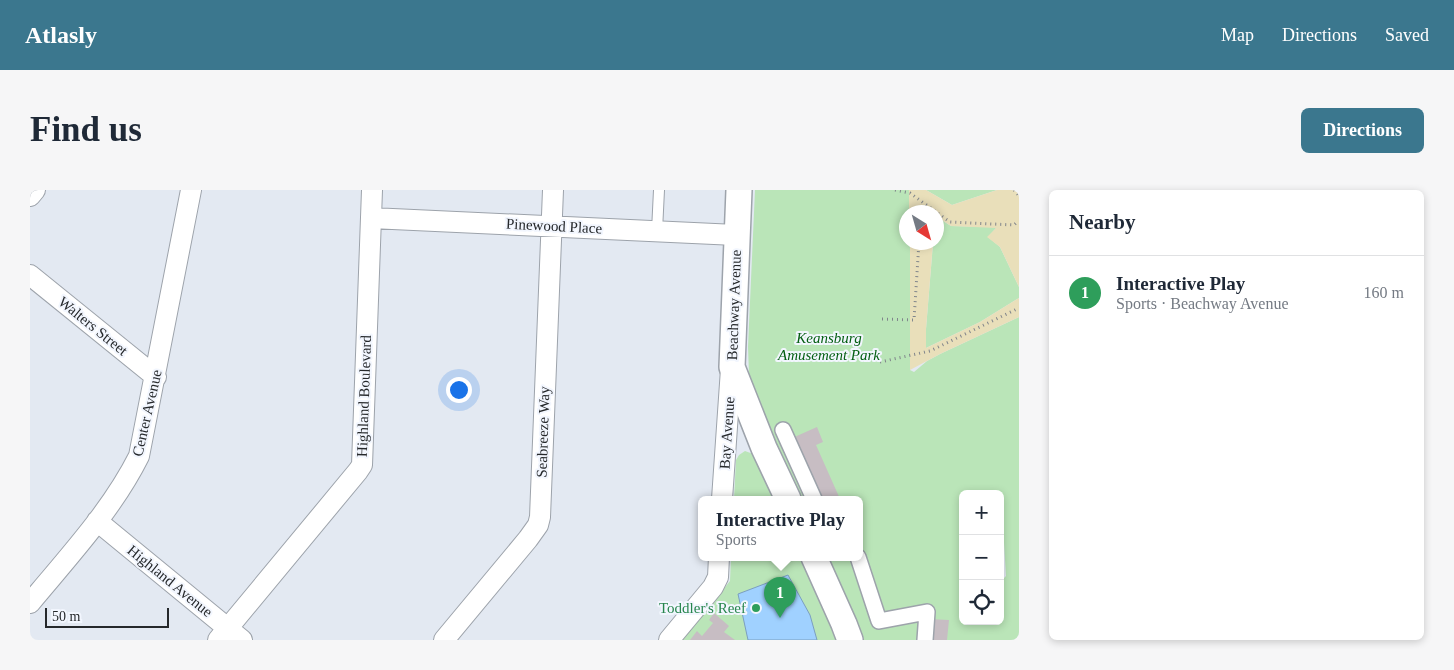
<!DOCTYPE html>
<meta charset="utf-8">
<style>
body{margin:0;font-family:Georgia,serif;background:#f6f6f7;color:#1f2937}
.controls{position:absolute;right:15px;bottom:15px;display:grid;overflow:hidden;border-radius:8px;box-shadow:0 2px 8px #0003}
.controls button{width:45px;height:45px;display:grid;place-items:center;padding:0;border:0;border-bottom:1px solid #e0e1e3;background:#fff;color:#1f2937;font:25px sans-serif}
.compass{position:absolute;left:869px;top:15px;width:45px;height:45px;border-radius:50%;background:#fff;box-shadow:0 2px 8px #0003;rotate:143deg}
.scale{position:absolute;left:15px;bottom:12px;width:124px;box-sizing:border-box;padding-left:5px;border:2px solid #25282b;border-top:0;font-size:14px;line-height:18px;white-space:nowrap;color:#25282b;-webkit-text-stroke:4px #f2f6fe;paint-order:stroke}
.you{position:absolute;left:428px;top:199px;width:18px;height:18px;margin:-12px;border:4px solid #fff;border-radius:50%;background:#1a73e8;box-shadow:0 0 0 8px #1a73e833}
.badge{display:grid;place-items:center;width:32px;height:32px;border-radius:50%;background:#3b778e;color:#fff;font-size:16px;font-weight:700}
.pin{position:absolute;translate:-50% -41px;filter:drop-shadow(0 1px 2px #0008)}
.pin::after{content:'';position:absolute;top:26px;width:18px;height:15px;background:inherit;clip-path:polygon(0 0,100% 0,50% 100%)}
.popup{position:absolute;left:668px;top:306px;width:165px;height:65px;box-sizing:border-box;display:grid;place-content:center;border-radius:8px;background:#fff;filter:drop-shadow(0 1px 4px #0005);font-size:16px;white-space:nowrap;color:#747a83}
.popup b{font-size:19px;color:#1f2937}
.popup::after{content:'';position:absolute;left:50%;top:100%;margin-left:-10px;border:10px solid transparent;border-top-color:#fff}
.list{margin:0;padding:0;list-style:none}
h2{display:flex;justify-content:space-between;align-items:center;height:65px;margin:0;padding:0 20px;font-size:21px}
h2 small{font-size:16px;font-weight:400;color:#747a83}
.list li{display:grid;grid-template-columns:32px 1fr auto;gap:15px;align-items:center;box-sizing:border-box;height:75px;padding:0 20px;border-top:1px solid #e0e1e3}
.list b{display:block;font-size:19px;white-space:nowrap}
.list p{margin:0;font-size:16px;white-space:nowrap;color:#747a83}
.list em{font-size:16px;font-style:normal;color:#747a83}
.icon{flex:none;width:28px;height:28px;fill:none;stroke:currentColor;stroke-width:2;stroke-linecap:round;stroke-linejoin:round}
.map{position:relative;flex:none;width:989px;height:450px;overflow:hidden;border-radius:8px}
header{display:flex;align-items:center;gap:30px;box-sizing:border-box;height:70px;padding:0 25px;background:#3b778e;color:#fff}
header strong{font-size:24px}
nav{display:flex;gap:28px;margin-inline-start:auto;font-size:18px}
.intro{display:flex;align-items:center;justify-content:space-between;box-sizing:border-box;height:120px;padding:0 30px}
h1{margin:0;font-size:35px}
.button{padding:12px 22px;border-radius:8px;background:#3b778e;color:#fff;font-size:18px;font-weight:700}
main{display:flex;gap:30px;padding:0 30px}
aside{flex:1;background:#fff;border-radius:8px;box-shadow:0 2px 8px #0003}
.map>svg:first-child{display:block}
</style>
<header>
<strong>Atlasly</strong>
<nav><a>Map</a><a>Directions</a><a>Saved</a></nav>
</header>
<div class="intro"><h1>Find us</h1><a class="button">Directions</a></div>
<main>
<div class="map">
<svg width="989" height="450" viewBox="0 0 989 450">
<rect width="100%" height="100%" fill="#e3e9f2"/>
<path fill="#bae5b8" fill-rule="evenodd" d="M725 0H879V22H876V52L880 53V180L884 182 897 171 910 164 989 127V450H830L795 367H829V309H769L725 213 719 185 718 157ZM933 304H970V337L973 336 976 386 970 392V431H933Z
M896 0H967L922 15Z
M907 27 921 36 967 37 958 47 970 57 989 97V108L950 132 896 158V139L903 53 906 52 907 47 912 45 907 33Z
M715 261 726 265 745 309H704L706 270 709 265Z
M701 367H771L808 450H652L700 391Z"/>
<path fill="#e9dfba" d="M879 0H896L922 15 967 0H989V97L970 57 957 47 966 38 921 36 907 27 906 22H879Z
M880 53H903L896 139V158L950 132 989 108V127L910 164 880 180Z"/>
<path fill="#a0d1ff" stroke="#7b9ebf" d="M758 385 780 425 787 450H718L708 404Z"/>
<path fill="#c7bdc3" d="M787 237 793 252 786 255 810 309H787L760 249Z
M684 423 699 436 694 442 705 450H660L667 441 672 446 683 433 679 430Z
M899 429 919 430 917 450H898Z"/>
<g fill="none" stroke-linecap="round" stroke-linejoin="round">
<defs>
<path id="service" d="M627 41 629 0"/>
<path id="pedestrian" d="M753 240 784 309
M828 367 849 431 897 422 895 450"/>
<path id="minor" d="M0 6 5 0
M341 28 706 45
M0 85 126 187
M692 309 701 179
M67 331 212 450
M0 413C39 366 82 320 109 266L161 0
M188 450 328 281 332 275 342 0
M414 450 498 349 508 335 510 327 523 0
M639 450 683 397 688 387 689 367"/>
<path id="tertiary" d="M709 0 702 177 734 258 758 309
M784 367 814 434 820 450"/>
</defs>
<use href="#service" stroke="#9da3ab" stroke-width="12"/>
<use href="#pedestrian" stroke="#9da3ab" stroke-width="18"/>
<use href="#minor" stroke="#9da3ab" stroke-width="22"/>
<use href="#tertiary" stroke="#9da3ab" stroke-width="28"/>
<path stroke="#80858b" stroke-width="3" stroke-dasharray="1 4" stroke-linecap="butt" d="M865 0 880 3 920 32 984 35 986 33
M984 0 989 6
M891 22 894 13
M852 129 884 130 889 52
M850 172 900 161 989 118"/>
<use href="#service" stroke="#fff" stroke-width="10"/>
<use href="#pedestrian" stroke="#fff" stroke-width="15"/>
<use href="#minor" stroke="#fff" stroke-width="20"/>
<use href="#tertiary" stroke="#fff" stroke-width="25"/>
</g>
<circle fill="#2e9e5b" stroke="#f2f6fe" stroke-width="2" cx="726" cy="418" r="5"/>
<g text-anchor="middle" stroke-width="4" stroke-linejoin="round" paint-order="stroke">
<g font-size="15" fill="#25282b" stroke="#f2f6fe">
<text transform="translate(524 36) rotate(3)" y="5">Pinewood Place</text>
<text transform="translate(704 115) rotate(-88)" y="5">Beachway Avenue</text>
<text transform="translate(63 136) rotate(39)" y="5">Walters Street</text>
<text transform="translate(334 206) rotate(-88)" y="5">Highland Boulevard</text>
<text transform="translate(117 223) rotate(-77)" y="5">Center Avenue</text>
<text transform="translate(513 242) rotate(-88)" y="5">Seabreeze Way</text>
<text transform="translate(697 243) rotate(-86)" y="5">Bay Avenue</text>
<text transform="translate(140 391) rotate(39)" y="5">Highland Avenue</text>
</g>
<g font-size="15" font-style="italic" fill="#035e11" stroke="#f2f6fe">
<text x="799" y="153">Keansburg<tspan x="799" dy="17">Amusement Park</tspan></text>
</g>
<g font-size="15" fill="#27864d" stroke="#f2f6fe" text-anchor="end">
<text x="716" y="423">Toddler's Reef</text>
</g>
</g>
</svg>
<div class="controls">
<button>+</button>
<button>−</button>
<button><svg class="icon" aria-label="locate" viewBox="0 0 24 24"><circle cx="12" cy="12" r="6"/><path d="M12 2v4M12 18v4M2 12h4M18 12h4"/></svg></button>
</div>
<svg class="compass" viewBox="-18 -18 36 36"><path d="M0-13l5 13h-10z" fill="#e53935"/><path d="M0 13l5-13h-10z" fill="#747a83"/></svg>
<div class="scale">50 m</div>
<div class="you"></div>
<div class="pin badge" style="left:750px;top:428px;background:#2e9e5b">1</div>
<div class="popup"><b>Interactive Play</b>Sports</div>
</div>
<aside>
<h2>Nearby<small></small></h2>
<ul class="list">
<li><span class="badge" style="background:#2e9e5b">1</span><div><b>Interactive Play</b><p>Sports · Beachway Avenue</p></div><em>160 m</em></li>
</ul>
</aside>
</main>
